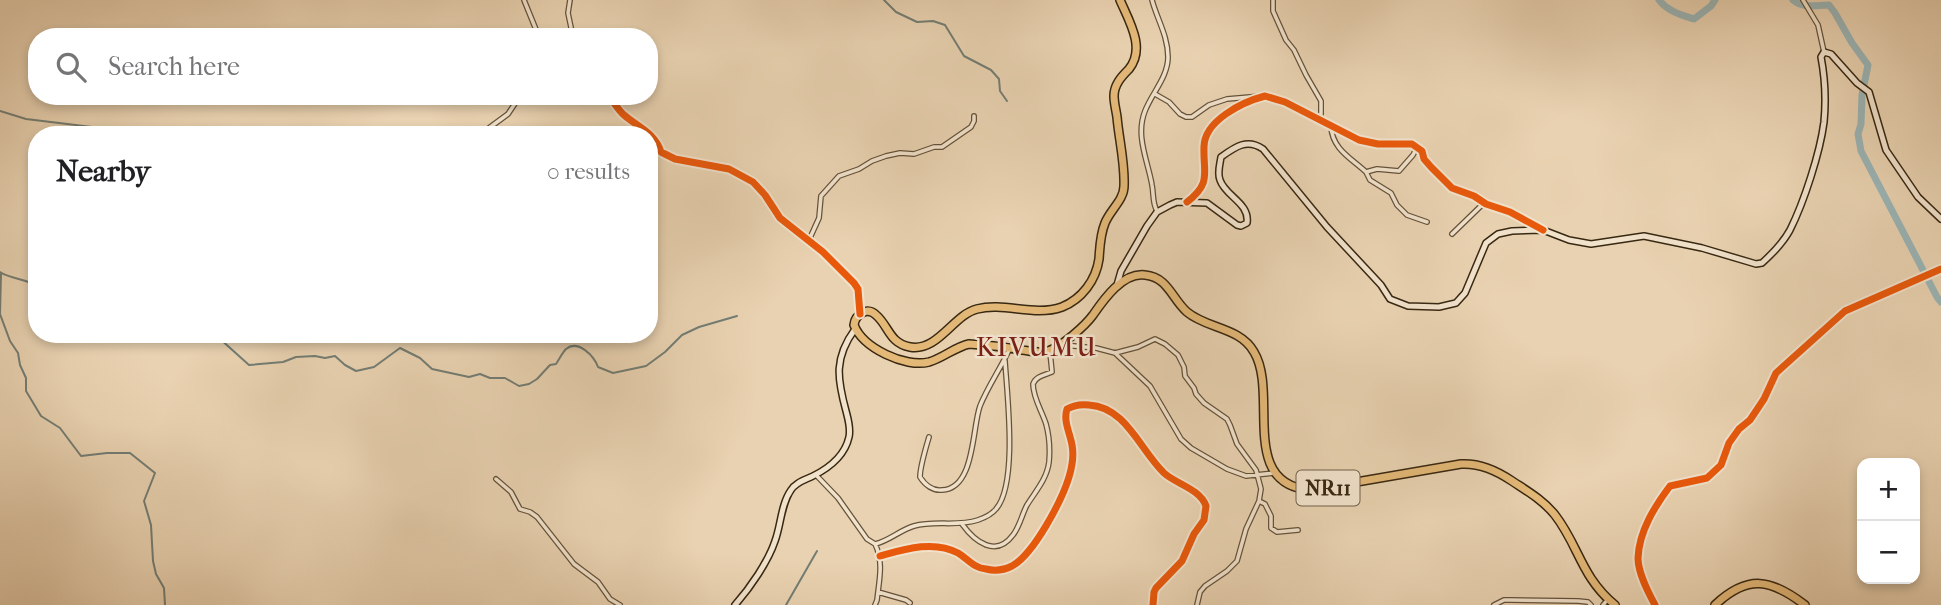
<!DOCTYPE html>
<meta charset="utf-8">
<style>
body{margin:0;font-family:"IM FELL French Canon",serif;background:#f6f6f6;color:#202124}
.controls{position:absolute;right:21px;bottom:21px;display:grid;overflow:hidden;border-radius:14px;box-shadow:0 4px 10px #0003}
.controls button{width:63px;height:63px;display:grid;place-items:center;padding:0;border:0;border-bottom:2px solid #e0e0e0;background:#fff;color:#202124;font:35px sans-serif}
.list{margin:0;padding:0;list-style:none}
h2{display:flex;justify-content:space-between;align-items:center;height:91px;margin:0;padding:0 28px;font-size:30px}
h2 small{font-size:23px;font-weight:400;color:#757577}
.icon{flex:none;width:38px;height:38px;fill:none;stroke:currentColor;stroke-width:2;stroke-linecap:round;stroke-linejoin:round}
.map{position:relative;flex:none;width:1941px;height:605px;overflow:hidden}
.search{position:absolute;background:#fff;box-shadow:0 4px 10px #0003;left:28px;top:28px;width:630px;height:77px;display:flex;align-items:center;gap:18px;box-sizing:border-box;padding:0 24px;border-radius:28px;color:#757577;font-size:26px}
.panel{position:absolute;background:#fff;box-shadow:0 4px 10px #0003;left:28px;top:126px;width:630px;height:217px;border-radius:28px}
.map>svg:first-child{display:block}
</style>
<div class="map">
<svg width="1941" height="605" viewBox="0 0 1941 605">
<rect width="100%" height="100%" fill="#e9d2b1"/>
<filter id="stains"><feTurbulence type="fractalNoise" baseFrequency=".00286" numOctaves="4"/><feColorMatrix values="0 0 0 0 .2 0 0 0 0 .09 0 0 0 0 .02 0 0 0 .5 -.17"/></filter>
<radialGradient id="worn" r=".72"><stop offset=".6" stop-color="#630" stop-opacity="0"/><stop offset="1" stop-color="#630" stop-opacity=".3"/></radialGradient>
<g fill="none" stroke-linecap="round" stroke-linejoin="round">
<path stroke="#737d74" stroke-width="2" d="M884 0 896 12 917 22 933 21 945 25 964 56 991 70 999 79 1000 91 1007 101
M0 111 26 119 92 127 128 135
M0 272C11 279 27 279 37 286
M1 274 0 314 10 341 18 353 20 365 26 378V391L41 416 60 428 81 456 107 453H130L155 473 144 501 151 525 153 561 156 574 164 588 165 605
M212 334 219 338 249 365 283 362 296 357 315 356 325 358 335 356 345 365 356 371 374 367 400 348 420 358 432 369 469 377 480 374 490 378H505L519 386 529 384 537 379 550 365 556 364C559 360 562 353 566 349 578 339 594 356 598 367L613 373 646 366 665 352 682 335 699 327 737 316
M786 605 817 551"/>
<path stroke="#9bb5b6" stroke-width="7" d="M1659 0C1667 11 1682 15 1694 19L1711 6 1715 0
M1793 0C1804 9 1816 5 1829 5L1835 13 1852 43 1868 65 1862 95 1861 124 1858 134 1861 151 1937 297 1941 302"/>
<defs>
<path id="minor" d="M524 0 539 37
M570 0 568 13 573 37
M1152 0C1157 19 1168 36 1168 57 1168 77 1152 93 1145 111 1135 136 1148 161 1152 185 1154 195 1152 202 1157 211
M1273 0V11L1286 40 1294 50 1306 75 1321 101V114L1319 119
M1803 0 1818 25 1824 52
M1155 94 1169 102 1180 114 1186 117H1192L1209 105 1227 99 1262 96
M609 96C614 102 618 110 624 115 638 127 655 133 661 152L675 159 729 169 753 182 765 195 780 218 823 252 854 283 858 289 860 314
M1331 126C1332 149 1351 158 1366 172L1377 169 1399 171 1413 155 1417 147
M488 135 489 128 508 114 520 96
M1366 172 1370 180 1391 193 1397 205 1407 215 1427 222
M1189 201C1212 181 1203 171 1204 146 1205 120 1243 102 1265 96L1285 102 1359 140 1378 144H1412L1422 151 1424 159 1431 167 1452 188 1474 196 1486 204 1510 212 1541 229
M1452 234 1484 203
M809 240 819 218 821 196 839 176 859 169 872 161 886 156 900 153 914 154 934 147H942L971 127 974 121V116
M1063 345 1096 348 1115 353 1138 347 1155 339 1165 344 1178 355 1184 367 1185 376 1194 388 1196 394 1204 403 1227 419 1230 425 1237 444 1256 470 1261 489 1259 501 1246 529 1237 561 1227 571 1205 586 1200 592 1197 605
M1115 353 1150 386 1181 439 1191 448 1227 469 1246 476 1274 473
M929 437C926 447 920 468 920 477 925 485 933 491 942 490 975 489 972 428 980 406 988 386 1001 368 1010 348
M816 475 838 498 867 539 875 544C889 541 900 530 914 526 935 520 957 527 978 520 984 518 992 514 996 509 1018 484 1007 394 1005 361
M496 479 511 492 520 509 530 512 537 517 574 564 598 582 610 599 620 605
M1259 501 1265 504 1271 516V528L1277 532 1298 530
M962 524C975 542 996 558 1013 535 1020 526 1022 514 1027 505 1035 492 1047 479 1049 462 1050 451 1049 435 1046 424 1042 411 1033 398 1033 384 1036 376 1045 375 1052 372L1050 352
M880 556C905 549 934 540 958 553 968 559 974 568 986 569 994 571 1004 570 1012 566 1034 554 1062 500 1069 477 1072 467 1074 455 1072 445 1070 433 1063 421 1067 409 1074 405 1081 404 1089 405 1126 407 1140 450 1164 473 1176 484 1200 489 1206 506L1204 520 1194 534 1182 561 1156 588 1154 592 1153 605
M878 592 906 600 910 603
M875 605 877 600C879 581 884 562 875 544
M1494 605 1504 600H1510L1578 601 1588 602 1591 605
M1603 605 1608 599
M1655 605C1648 592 1638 573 1638 558 1639 531 1655 506 1670 486L1707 478 1721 465 1729 443 1739 429 1750 420 1764 399 1776 373 1845 311 1941 269"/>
<path id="secondary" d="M1117 285 1121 271 1147 226 1157 212 1170 205 1177 202 1207 203 1237 225 1241 226 1247 223C1250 203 1225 196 1220 180 1217 173 1220 164 1221 157 1235 147 1247 138 1263 149L1327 227 1381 285 1390 299 1408 306 1439 307 1456 303 1465 293 1486 243 1498 234 1512 231 1543 230 1569 240 1591 244 1644 236 1702 248 1756 264 1762 263C1772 254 1784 241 1790 230 1804 202 1820 153 1824 122 1826 101 1825 78 1821 57L1824 52 1831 54 1857 83 1869 92 1886 150 1918 197 1941 219
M735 605C750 588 768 562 775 541 781 525 781 504 791 490 796 482 805 480 813 476 829 468 845 455 849 437 851 428 848 419 846 411 837 378 834 358 855 329"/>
<path id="trunk" d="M1120 0C1129 21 1146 48 1129 69 1121 77 1114 85 1114 96 1114 103 1116 110 1117 117 1119 140 1125 163 1124 186 1124 200 1110 210 1105 223 1100 235 1100 246 1099 259 1096 280 1082 299 1062 307 1034 317 1005 302 977 309 953 315 938 352 910 347 889 343 889 326 876 315 867 306 855 315 854 325 863 348 905 368 929 362 943 358 955 347 969 344 987 345 1005 347 1022 350 1031 351 1040 354 1048 351 1061 347 1085 326 1093 315 1104 299 1123 272 1145 275 1168 277 1172 299 1187 312 1207 329 1240 327 1254 352 1279 393 1238 484 1310 490L1461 464C1480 463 1496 470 1512 481 1527 491 1543 500 1555 515 1579 546 1581 577 1615 605
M1715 605C1748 574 1771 579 1805 605"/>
</defs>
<use href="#minor" stroke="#64523a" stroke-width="6"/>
<use href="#secondary" stroke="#382812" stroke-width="8"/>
<use href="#trunk" stroke="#382812" stroke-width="10"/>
<use href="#minor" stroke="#f1e2cc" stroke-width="3.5"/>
<use href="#secondary" stroke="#f1e2cc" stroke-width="5"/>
<use href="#trunk" stroke="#e4b978" stroke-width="7"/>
<defs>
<path id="cycleway" d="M609 96C614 102 618 110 624 115 638 127 655 133 661 152L675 159 729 169 753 182 765 195 780 218 823 252 854 283 858 289 860 314
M1187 202C1212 183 1203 173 1204 147 1204 121 1242 102 1265 96L1285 102 1359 140 1378 144H1412L1422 151 1424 159 1431 167 1452 188 1474 196 1486 204 1510 212 1543 230
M880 556C905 549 934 540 958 553 968 559 974 568 986 569 994 571 1004 570 1012 566 1034 554 1062 500 1069 477 1072 467 1074 455 1072 445 1070 433 1063 421 1067 409 1074 405 1081 404 1089 405 1126 407 1140 450 1164 473 1176 484 1200 489 1206 506L1204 520 1194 534 1182 561 1156 588 1154 592 1153 605
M1655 605C1648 592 1638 573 1638 558 1639 531 1655 506 1670 486L1707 478 1721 465 1729 443 1739 429 1750 420 1764 399 1776 373 1845 311 1941 269"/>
</defs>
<use href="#cycleway" stroke="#f1e2cc" stroke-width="11"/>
<use href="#cycleway" stroke="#e8590c" stroke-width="7"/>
</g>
<g text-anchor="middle" stroke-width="5" stroke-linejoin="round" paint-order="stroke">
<rect fill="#f1e2cc" stroke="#70604a" stroke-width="2" x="1296.5" y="470.5" width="63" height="35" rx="5"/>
<g font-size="21" font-weight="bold" fill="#382812">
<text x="1328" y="495">NR11</text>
</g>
<g font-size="26" letter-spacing="2" fill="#7a1f14" stroke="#f1e2cc">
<text x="1037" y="356">KIVUMU</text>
</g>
</g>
<rect width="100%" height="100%" filter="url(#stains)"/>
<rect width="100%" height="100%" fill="url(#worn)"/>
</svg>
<div class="controls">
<button>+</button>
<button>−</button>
</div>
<div class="search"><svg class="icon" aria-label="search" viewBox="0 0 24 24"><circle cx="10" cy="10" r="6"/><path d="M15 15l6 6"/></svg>Search here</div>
<section class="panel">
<h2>Nearby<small>0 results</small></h2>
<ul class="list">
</ul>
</section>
</div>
